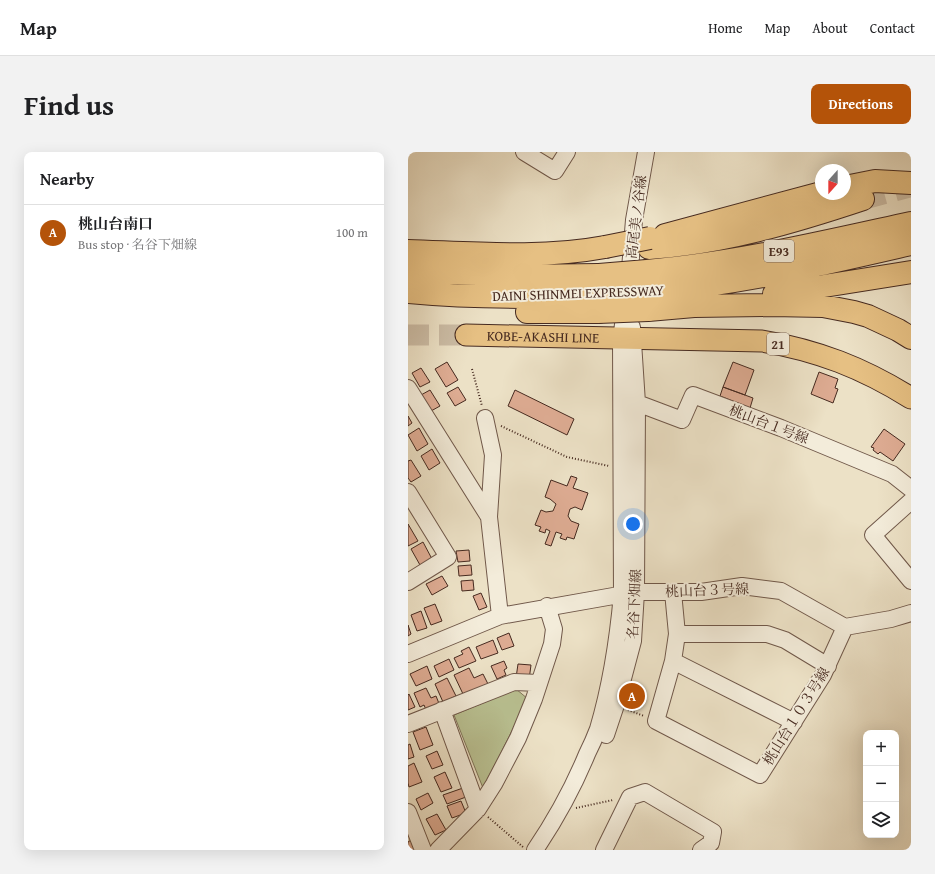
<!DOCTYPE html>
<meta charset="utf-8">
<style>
body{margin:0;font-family:"Gentium Book Plus","Noto Serif JP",serif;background:#f2f2f2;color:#202124}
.controls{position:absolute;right:12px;bottom:12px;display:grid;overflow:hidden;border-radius:8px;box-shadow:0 4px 16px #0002}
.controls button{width:36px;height:36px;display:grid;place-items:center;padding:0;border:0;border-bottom:1px solid #e0e0e0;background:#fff;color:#202124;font:20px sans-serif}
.compass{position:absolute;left:407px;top:12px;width:36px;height:36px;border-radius:50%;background:#fff;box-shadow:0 4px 16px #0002;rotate:201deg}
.you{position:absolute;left:225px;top:372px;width:14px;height:14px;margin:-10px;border:3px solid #fff;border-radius:50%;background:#1a73e8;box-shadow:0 0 0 6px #1a73e833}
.badge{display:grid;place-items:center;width:26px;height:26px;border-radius:50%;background:#b45309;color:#fff;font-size:13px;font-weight:700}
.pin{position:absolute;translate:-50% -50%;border:2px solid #fff;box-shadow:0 1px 4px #0006}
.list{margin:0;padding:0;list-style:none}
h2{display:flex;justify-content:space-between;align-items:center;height:52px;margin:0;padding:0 16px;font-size:17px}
h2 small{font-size:13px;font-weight:400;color:#757577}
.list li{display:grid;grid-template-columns:26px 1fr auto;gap:12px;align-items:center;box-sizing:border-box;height:56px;padding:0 16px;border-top:1px solid #e0e0e0}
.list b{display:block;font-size:15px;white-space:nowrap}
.list p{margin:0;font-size:13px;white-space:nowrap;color:#757577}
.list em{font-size:13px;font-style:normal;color:#757577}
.icon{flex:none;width:22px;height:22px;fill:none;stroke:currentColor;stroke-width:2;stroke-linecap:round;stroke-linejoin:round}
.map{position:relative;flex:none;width:503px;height:698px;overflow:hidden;border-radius:8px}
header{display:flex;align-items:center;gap:24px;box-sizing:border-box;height:56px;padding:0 20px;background:#fff;border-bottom:1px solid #e0e0e0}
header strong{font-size:19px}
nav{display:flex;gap:22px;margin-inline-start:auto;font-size:14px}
.intro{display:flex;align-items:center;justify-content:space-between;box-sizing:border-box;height:96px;padding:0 24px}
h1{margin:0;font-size:28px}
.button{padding:10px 18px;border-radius:8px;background:#b45309;color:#fff;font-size:14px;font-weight:700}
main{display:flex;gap:24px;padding:0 24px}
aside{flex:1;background:#fff;border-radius:8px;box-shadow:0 4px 16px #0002}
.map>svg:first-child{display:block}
</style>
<header>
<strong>Map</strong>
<nav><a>Home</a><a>Map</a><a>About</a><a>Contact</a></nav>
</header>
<div class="intro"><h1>Find us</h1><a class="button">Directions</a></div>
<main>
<aside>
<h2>Nearby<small></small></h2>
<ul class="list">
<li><span class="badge">A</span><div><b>桃山台南口</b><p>Bus stop · 名谷下畑線</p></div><em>100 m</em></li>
</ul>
</aside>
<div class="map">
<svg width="503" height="698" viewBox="0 0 503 698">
<rect width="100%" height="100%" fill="#ece1c6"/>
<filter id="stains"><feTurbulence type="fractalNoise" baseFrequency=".005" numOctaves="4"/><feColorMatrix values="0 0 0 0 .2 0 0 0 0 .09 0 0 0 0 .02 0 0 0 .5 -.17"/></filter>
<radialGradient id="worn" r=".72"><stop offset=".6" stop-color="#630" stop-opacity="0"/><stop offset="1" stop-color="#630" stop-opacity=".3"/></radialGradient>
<path fill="#bac293" stroke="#80765a" d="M108 537 120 547 75 636 46 563Z"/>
<path fill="#deac93" stroke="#462a20" d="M39 210 50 228 38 235 27 217Z
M325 210 346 218 337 243 315 235Z
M13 216 22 230 12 235 4 221Z
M411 220 430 227 427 236 430 237 425 251 403 242Z
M50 235 58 248 47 254 39 241Z
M315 235 345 246 342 256 312 244Z
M22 238 32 254 23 259 13 243Z
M107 238 166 267 159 283 100 254Z
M0 264 4 271 0 274Z
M11 276 20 292 9 299 0 283Z
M476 277 497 292 485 309 472 300 470 302 465 298 466 296 463 295Z
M24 297 32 311 21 318 13 304Z
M3 308 13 324 3 330 0 326V309Z
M163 324 169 326 165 336 180 341 174 358 167 355 162 357 160 364 163 369 171 372 166 387 159 385 158 388 152 386 154 382 148 380 143 394 137 392 142 379 138 377 137 381 131 379 133 375 127 373 133 358 138 360 145 359 148 352 142 347 137 345 143 328 159 334Z
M0 372 10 389 0 394Z
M15 390 24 407 12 413 3 397Z
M61 398 62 409 50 410 48 399Z
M63 413 64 423 51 424 50 414Z
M34 424 40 434 24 443 18 432Z
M65 428 66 438 54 439 53 429Z
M73 441 79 455 71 458 65 444Z
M27 452 34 469 23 473 16 456Z
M13 459 19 476 9 479 3 463Z
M0 473 3 482 0 484Z
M101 481 106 494 94 498 89 486Z
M85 488 90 501 73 507 68 495Z
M61 495 68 509 51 516 46 506 55 502 53 499Z
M41 507 46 518 31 525 26 514Z
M96 509 99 516 96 518 98 523 89 527 83 514Z
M110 512 123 513 121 528 108 526Z
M19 514 24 527 8 534 2 522Z
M61 516 66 526 75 522 80 532 55 542 46 523Z
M39 526 48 544 35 550 27 532Z
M18 536 23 546 28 544 32 554 19 560 16 553 12 555 6 541Z
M1 542 7 555 0 558V543Z
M18 575 25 593 12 598 5 580Z
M2 592 6 605 0 607V593Z
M29 599 35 613 24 617 18 604Z
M6 611 14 630 1 635 0 631V614Z
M37 620 44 636 33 640 26 625Z
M55 636 58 645 39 652 35 643Z
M20 641 25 651 13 658 8 647Z
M53 649 58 661 44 666 39 654Z
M29 662 38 678 27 683 18 667Z
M3 688 9 698H0V690Z"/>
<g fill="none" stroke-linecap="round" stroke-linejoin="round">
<path stroke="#cbbca5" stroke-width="21" stroke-dasharray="21 10" stroke-linecap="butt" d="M0 183H58"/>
<path stroke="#cbbca5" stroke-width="22" stroke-dasharray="22 11" stroke-linecap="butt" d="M455 47 503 34"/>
<defs>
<path id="minor" d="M116 0 147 19 159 0
M0 236 81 365
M229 251 274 268 285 243 373 276 484 322 503 337
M77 266 85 303 81 365 92 464
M0 340 40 405 0 430
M503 349 465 383 503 429
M265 440 269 482 265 509 248 569 352 623 415 523 437 475
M269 482H359L377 488 420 514
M0 502 92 464 228 440H293L334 434 373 439 437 475 483 467 503 461
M265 509 386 570
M34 558 70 657
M0 572 106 530 131 531
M198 583 208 553 225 489 228 440 229 251 224 175
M0 660 15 698
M30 698 70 657 86 632 110 586 126 547 144 492 146 477 139 454
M127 698C148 667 165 636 179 602 183 594 187 585 190 577 203 533 210 487 214 442L213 187 221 129 226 68 238 0
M196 698 222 645 237 640 305 680 303 691 293 698"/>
<g id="major">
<path id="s1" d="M58 183 354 189C409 198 455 216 503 246"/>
</g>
<path id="highway" d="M437 35 467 29 503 31
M257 83 413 41
M241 96C315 91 386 70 455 47
M0 99C65 101 133 107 197 95
M0 119 111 124 191 123
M239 119C328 111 416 90 503 71
M0 140C64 146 127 146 191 143
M239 140C328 133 416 112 503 92
M366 142 503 120
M240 158 286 154 364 153 415 154 446 160 460 164 490 178 503 186
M119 160H190"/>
</defs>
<use href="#minor" stroke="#70584a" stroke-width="18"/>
<use href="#major" stroke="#462a20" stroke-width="23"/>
<use href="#highway" stroke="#462a20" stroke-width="24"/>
<path stroke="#462a20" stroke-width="2" stroke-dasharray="1 2" stroke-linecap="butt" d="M64 217 74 254
M93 274 159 305 201 314
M220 558 236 564
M168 656 205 648
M80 665 115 695"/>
<use href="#minor" stroke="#f3ecda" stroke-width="16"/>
<use href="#major" stroke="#e6c083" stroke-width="21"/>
<use href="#highway" stroke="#e6c083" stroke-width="22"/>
<defs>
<path id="highway-bridge" d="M197 95 242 86
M191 123 239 119
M191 143 239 140
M190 160 240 158"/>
</defs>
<use href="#highway-bridge" stroke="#462a20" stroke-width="24" stroke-linecap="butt"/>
<use href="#highway-bridge" stroke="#e6c083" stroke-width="22"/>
</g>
<g text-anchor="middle" stroke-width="4" stroke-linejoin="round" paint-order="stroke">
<g fill="#f3ecda" stroke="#7a6458" stroke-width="1">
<rect x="356" y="88" width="30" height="22" rx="3"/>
<rect x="359" y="181" width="22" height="22" rx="3"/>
</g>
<g font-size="13" font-weight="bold" fill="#462a20">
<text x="371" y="104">E93</text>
<text x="370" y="197">21</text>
</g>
<g font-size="14" fill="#462a20" stroke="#f3ecda">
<text transform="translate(228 65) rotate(-83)" y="5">高尾美ノ谷線</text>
<text transform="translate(170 141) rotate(-2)" y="5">DAINI SHINMEI EXPRESSWAY</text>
<text dy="5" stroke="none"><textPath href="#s1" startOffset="77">KOBE-AKASHI LINE</textPath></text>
<text transform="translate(361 272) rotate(21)" y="5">桃山台１号線</text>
<text transform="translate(299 438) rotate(-2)" y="5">桃山台３号線</text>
<text transform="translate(226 452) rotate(-87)" y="5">名谷下畑線</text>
<text transform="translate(388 564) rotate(-58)" y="5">桃山台１０３号線</text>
</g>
</g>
<rect width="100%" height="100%" filter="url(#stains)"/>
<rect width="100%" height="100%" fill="url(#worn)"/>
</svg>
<div class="controls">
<button>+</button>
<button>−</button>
<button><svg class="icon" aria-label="layers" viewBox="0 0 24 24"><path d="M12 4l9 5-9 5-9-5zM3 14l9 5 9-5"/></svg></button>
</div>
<svg class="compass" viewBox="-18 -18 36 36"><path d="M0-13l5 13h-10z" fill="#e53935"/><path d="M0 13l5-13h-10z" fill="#757577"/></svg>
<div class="you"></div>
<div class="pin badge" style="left:224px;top:544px">A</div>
</div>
</main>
